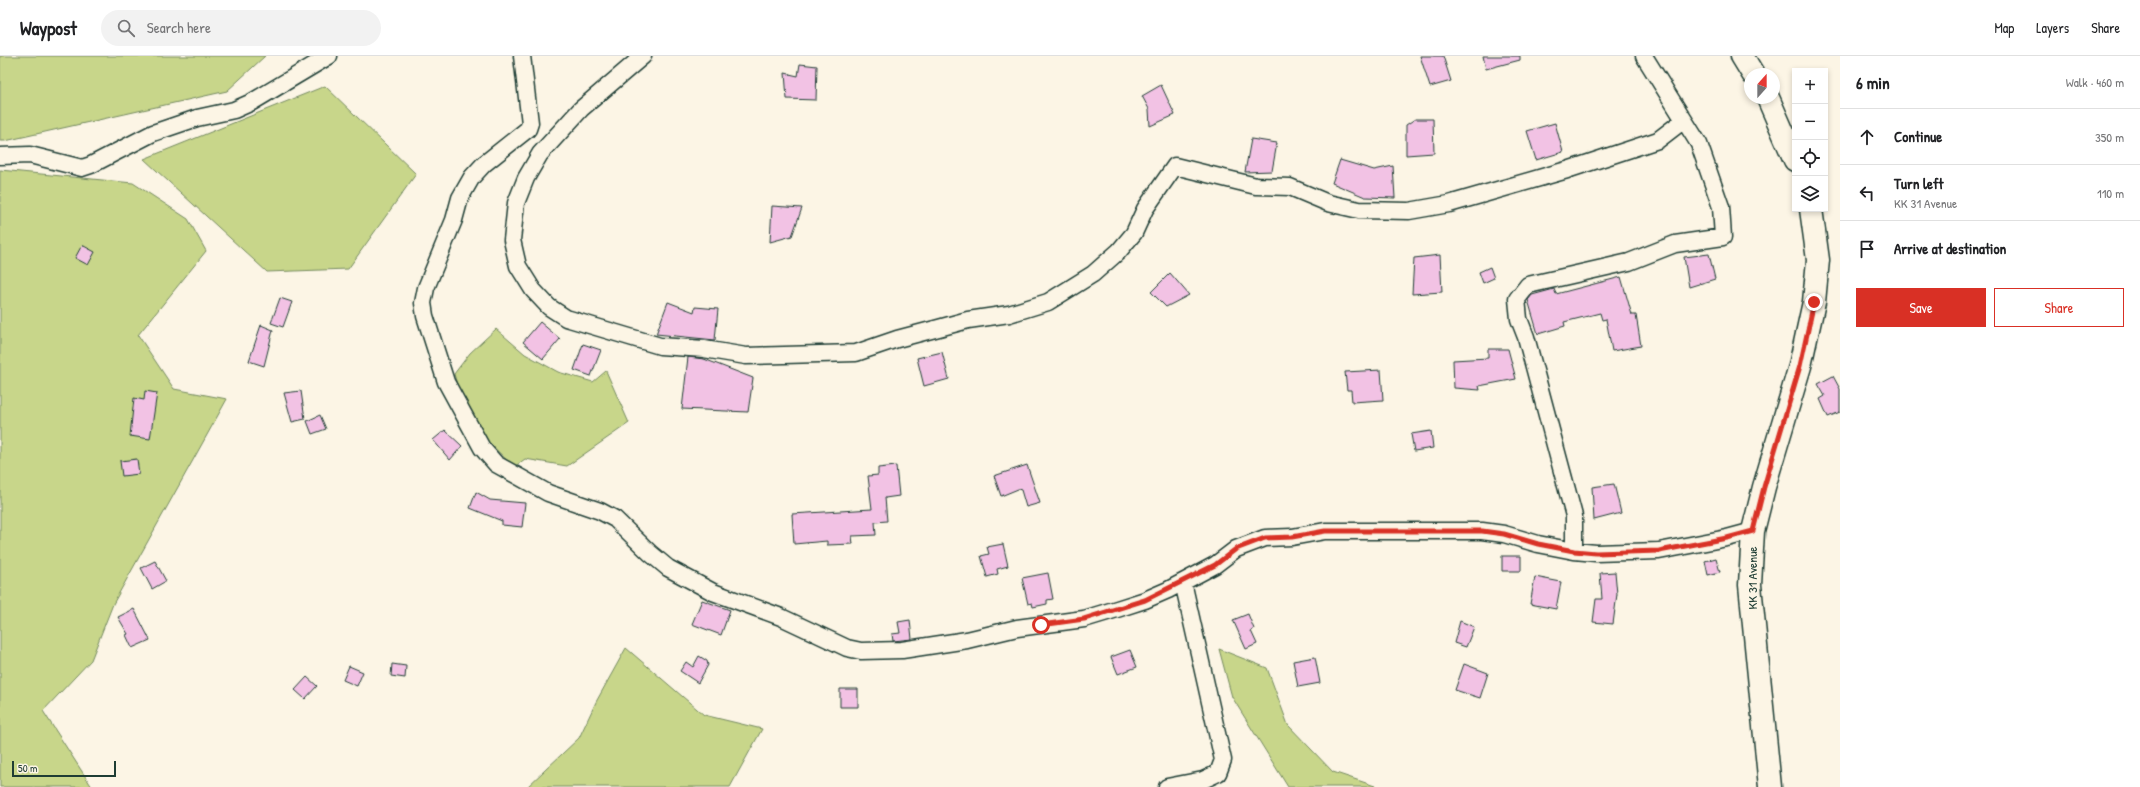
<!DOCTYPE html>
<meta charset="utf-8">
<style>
body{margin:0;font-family:"Patrick Hand",sans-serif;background:#f2f2f2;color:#202124}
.controls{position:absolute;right:12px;top:12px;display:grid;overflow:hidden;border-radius:0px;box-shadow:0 2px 6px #0003}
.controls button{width:36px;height:36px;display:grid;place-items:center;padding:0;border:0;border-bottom:1px solid #e0e0e0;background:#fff;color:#202124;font:20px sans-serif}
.compass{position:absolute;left:1744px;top:12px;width:36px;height:36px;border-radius:50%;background:#fff;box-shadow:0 2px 6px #0003;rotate:21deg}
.scale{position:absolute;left:12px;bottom:10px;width:104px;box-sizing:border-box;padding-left:4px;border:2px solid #1f3d34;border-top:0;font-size:11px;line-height:14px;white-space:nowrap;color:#1f3d34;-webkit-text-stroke:3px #fcf5e5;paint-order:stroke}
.stop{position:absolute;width:12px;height:12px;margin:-9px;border:3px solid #d93025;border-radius:50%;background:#fff}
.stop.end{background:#d93025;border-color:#fff;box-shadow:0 1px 4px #0008}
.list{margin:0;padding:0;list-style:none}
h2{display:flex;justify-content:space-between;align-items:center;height:52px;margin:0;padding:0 16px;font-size:17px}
h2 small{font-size:13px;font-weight:400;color:#757577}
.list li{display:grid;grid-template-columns:26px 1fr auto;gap:12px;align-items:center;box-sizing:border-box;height:56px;padding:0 16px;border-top:1px solid #e0e0e0}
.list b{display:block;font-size:15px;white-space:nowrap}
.list p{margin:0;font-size:13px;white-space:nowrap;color:#757577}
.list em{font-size:13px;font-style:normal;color:#757577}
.actions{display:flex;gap:8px;padding:12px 16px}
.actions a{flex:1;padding:9px 0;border:1px solid #d93025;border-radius:0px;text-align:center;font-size:14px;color:#d93025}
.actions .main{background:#d93025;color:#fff}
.icon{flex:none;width:22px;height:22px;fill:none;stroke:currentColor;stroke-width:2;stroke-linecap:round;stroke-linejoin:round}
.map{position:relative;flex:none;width:1840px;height:731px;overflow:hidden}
header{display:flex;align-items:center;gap:24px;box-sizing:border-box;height:56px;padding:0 20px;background:#fff;border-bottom:1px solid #e0e0e0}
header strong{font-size:19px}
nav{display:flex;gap:22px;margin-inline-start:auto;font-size:14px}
.search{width:280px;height:36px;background:#f2f2f2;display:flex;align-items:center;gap:10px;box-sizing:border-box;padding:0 14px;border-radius:22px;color:#757577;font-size:15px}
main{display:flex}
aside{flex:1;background:#fff}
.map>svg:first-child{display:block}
</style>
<header>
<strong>Waypost</strong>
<div class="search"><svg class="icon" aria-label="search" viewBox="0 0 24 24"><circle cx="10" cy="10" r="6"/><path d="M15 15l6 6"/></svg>Search here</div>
<nav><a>Map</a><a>Layers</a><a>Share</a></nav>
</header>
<main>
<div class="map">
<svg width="1840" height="731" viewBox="0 0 1840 731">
<rect width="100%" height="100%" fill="#fcf5e5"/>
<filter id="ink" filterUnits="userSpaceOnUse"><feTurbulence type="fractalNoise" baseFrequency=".025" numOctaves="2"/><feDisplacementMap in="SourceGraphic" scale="8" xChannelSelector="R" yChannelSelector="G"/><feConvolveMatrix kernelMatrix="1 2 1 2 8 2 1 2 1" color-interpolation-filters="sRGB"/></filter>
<g filter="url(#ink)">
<path fill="#c8d68a" stroke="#748a5f" d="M0 0H265L227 35 5 85H0Z
M325 30 416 118 348 213 267 216 144 103Z
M0 114 133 127 188 163 206 195 138 279 174 333 227 343 113 548 91 604 43 655 92 731H0Z
M496 273 525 298 558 316 593 326 606 315 629 367 567 410 525 403 514 411 482 380 461 342 454 318 470 297Z
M626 592 704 659 762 673 730 731H527L579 682 596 646Z
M1219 593 1267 612 1288 669 1333 716 1378 731H1288L1232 641Z"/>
<path fill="#f2c2e4" stroke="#1f3d34" d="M1420 0H1443L1451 25 1430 31Z
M1483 0H1520V4L1486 13Z
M800 8 817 10 816 44 787 43 785 17 798 20Z
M1161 29 1175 59 1150 70 1149 53 1142 40Z
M1415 63H1433L1434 97 1406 99V69Z
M1555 67 1563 96 1536 104 1527 75Z
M1251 83 1277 87 1272 115 1245 116Z
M1340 104 1374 114 1393 110 1395 142 1365 141 1332 127Z
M772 150 802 152 792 180 770 186Z
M82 189 95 196 88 209 75 202Z
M1709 198 1715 223 1689 231 1684 201Z
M1440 199 1442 236 1412 238 1414 202Z
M1490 211 1494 222 1483 227 1479 216Z
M1170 217 1189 239 1166 251 1151 236Z
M1621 221 1632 259H1636L1641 290 1612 295 1606 263 1602 264 1600 257 1564 266 1565 270 1538 278 1528 244 1532 239 1554 233 1556 238Z
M280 242 292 246 283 271 271 267Z
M668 246 694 256 695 251 718 253 715 284 656 278Z
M540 266 560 283 543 303 523 286Z
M261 269 273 274 264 310 249 305Z
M583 288 601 294 591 320 574 314Z
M1488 293H1508L1516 323 1479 330 1480 334 1454 332 1453 304 1488 302Z
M942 296 949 323 924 330 917 302Z
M688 301 704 303 753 322 748 356 682 353Z
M1381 314 1383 344 1352 346 1351 334H1347L1345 316Z
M1833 320 1840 333V356L1828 361 1820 343 1825 340 1818 328Z
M145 335 157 337 150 383 130 380 134 342 144 344Z
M301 335 305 363 292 366 284 337Z
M320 359 326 373 312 378 307 365Z
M445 374 462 390 450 404 433 384Z
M1431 375 1433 392 1414 395 1411 378Z
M137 403 139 418 122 420 120 405Z
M1027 409 1040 447 1026 451 1021 434 1018 433 1001 440 994 420Z
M896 410 899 440 885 442 887 465 875 466 876 479 852 480 853 488 827 489V485L794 488 792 458 872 453 868 420 878 419V412Z
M1614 428 1621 457 1594 464 1592 431Z
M476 436 490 444 525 447 522 471 502 469V465L470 452Z
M1003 488 1008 510 997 513 998 518 987 521 981 500 989 498 987 491Z
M1502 500H1521V515H1502Z
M1716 502 1720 516 1708 519 1705 505Z
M155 505 166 525 152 533 141 512Z
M1615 516 1617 538 1613 568 1593 566 1596 543H1602L1600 517Z
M1048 517 1053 543 1047 544V548L1033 551 1032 547 1028 548 1022 522Z
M1535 521 1561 526 1556 553 1530 548Z
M702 544 730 554 721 579 692 568Z
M134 553 150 584 132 592 126 579 128 578 118 561Z
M1248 558 1254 573 1251 575 1257 588 1246 593 1233 564Z
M910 564 912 583 893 585 892 578 900 577 898 566Z
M1460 565 1474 571 1466 591 1454 587Z
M1130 594 1137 611 1118 618 1111 601Z
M699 600 707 605 708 609 698 627 680 615 686 606 693 611Z
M1315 601 1320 627 1298 631 1293 605Z
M392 608 406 610 405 622 391 620Z
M1464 608 1488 617 1480 642 1455 634Z
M349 610 363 616 357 630 343 624Z
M307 621 317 630 305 643 295 634Z
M840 633H858V651H840Z"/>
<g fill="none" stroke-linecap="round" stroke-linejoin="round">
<defs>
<path id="street" d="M522 0 530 67 528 73 484 108 472 121 460 142 454 164 426 232 423 247 425 260 446 326 482 392 496 408 548 437 600 455 615 463 650 497 668 512 713 536 781 561 847 592 861 595 902 594 967 584 1017 572 1084 563 1117 553 1145 544 1168 534 1215 509 1236 493 1265 482 1292 481 1325 475H1482L1504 478 1538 488 1574 495 1596 497 1659 495 1727 482 1753 475
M643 0 581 53 540 98 526 122 516 147 512 184 518 210 533 234 549 251 566 262 660 290 704 293 746 300 856 297 897 283 935 273 968 264 1009 258 1048 246 1093 218 1119 195 1134 177 1145 153 1175 110 1256 130 1290 131 1328 147 1359 154 1409 155 1449 148 1567 114 1658 84 1684 64
M0 100 30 99 82 112 91 109 153 77 197 62 234 54 252 46 329 0
M1574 487V460L1526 281 1519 263 1517 243 1528 229 1629 206 1675 188 1723 181 1721 151 1699 88 1644 0
M1167 731 1203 724 1218 717 1223 704 1183 526"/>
<path id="secondary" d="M1742 0 1753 18
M1768 42 1795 104
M1770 731 1750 529 1753 475 1764 431 1800 310 1814 246 1818 204 1811 153"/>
</defs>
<use href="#street" stroke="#1f3d34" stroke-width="19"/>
<use href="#secondary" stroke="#1f3d34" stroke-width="25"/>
<use href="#street" stroke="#fcf5e5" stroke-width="16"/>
<use href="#secondary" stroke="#fcf5e5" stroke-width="22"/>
</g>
</g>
<g fill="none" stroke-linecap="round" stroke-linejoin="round" filter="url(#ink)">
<path stroke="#d93025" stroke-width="5" d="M1041 569 1084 563 1145 544 1215 509 1236 493 1265 482 1292 481 1325 475H1482L1504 478 1538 488 1574 495 1596 497 1659 495 1727 482 1753 475 1764 431 1800 310 1814 246"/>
</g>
<g text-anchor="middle" stroke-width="3.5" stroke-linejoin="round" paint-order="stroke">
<g font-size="13" fill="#1f3d34" stroke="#fcf5e5">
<text transform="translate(1752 522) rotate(-90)" y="5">KK 31 Avenue</text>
</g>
</g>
</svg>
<div class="controls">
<button>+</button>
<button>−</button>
<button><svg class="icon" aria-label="locate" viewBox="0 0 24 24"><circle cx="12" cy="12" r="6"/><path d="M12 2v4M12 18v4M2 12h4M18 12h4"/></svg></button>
<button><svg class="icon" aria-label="layers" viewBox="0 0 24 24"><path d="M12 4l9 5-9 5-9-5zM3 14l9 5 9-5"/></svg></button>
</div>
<svg class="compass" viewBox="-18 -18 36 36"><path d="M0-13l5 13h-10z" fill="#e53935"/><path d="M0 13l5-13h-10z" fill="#757577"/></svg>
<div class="scale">50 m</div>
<div class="stop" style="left:1041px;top:569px"></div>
<div class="stop end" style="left:1814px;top:246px"></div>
</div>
<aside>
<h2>6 min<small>Walk · 460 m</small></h2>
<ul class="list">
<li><svg class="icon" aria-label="ahead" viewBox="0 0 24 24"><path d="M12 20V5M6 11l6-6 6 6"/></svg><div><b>Continue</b></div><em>350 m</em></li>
<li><svg class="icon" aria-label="left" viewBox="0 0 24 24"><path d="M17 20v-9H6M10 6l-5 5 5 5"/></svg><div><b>Turn left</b><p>KK 31 Avenue</p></div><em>110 m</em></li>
<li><svg class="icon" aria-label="arrive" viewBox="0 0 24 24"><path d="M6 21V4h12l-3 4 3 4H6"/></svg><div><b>Arrive at destination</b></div></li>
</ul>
<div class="actions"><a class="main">Save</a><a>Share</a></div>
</aside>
</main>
